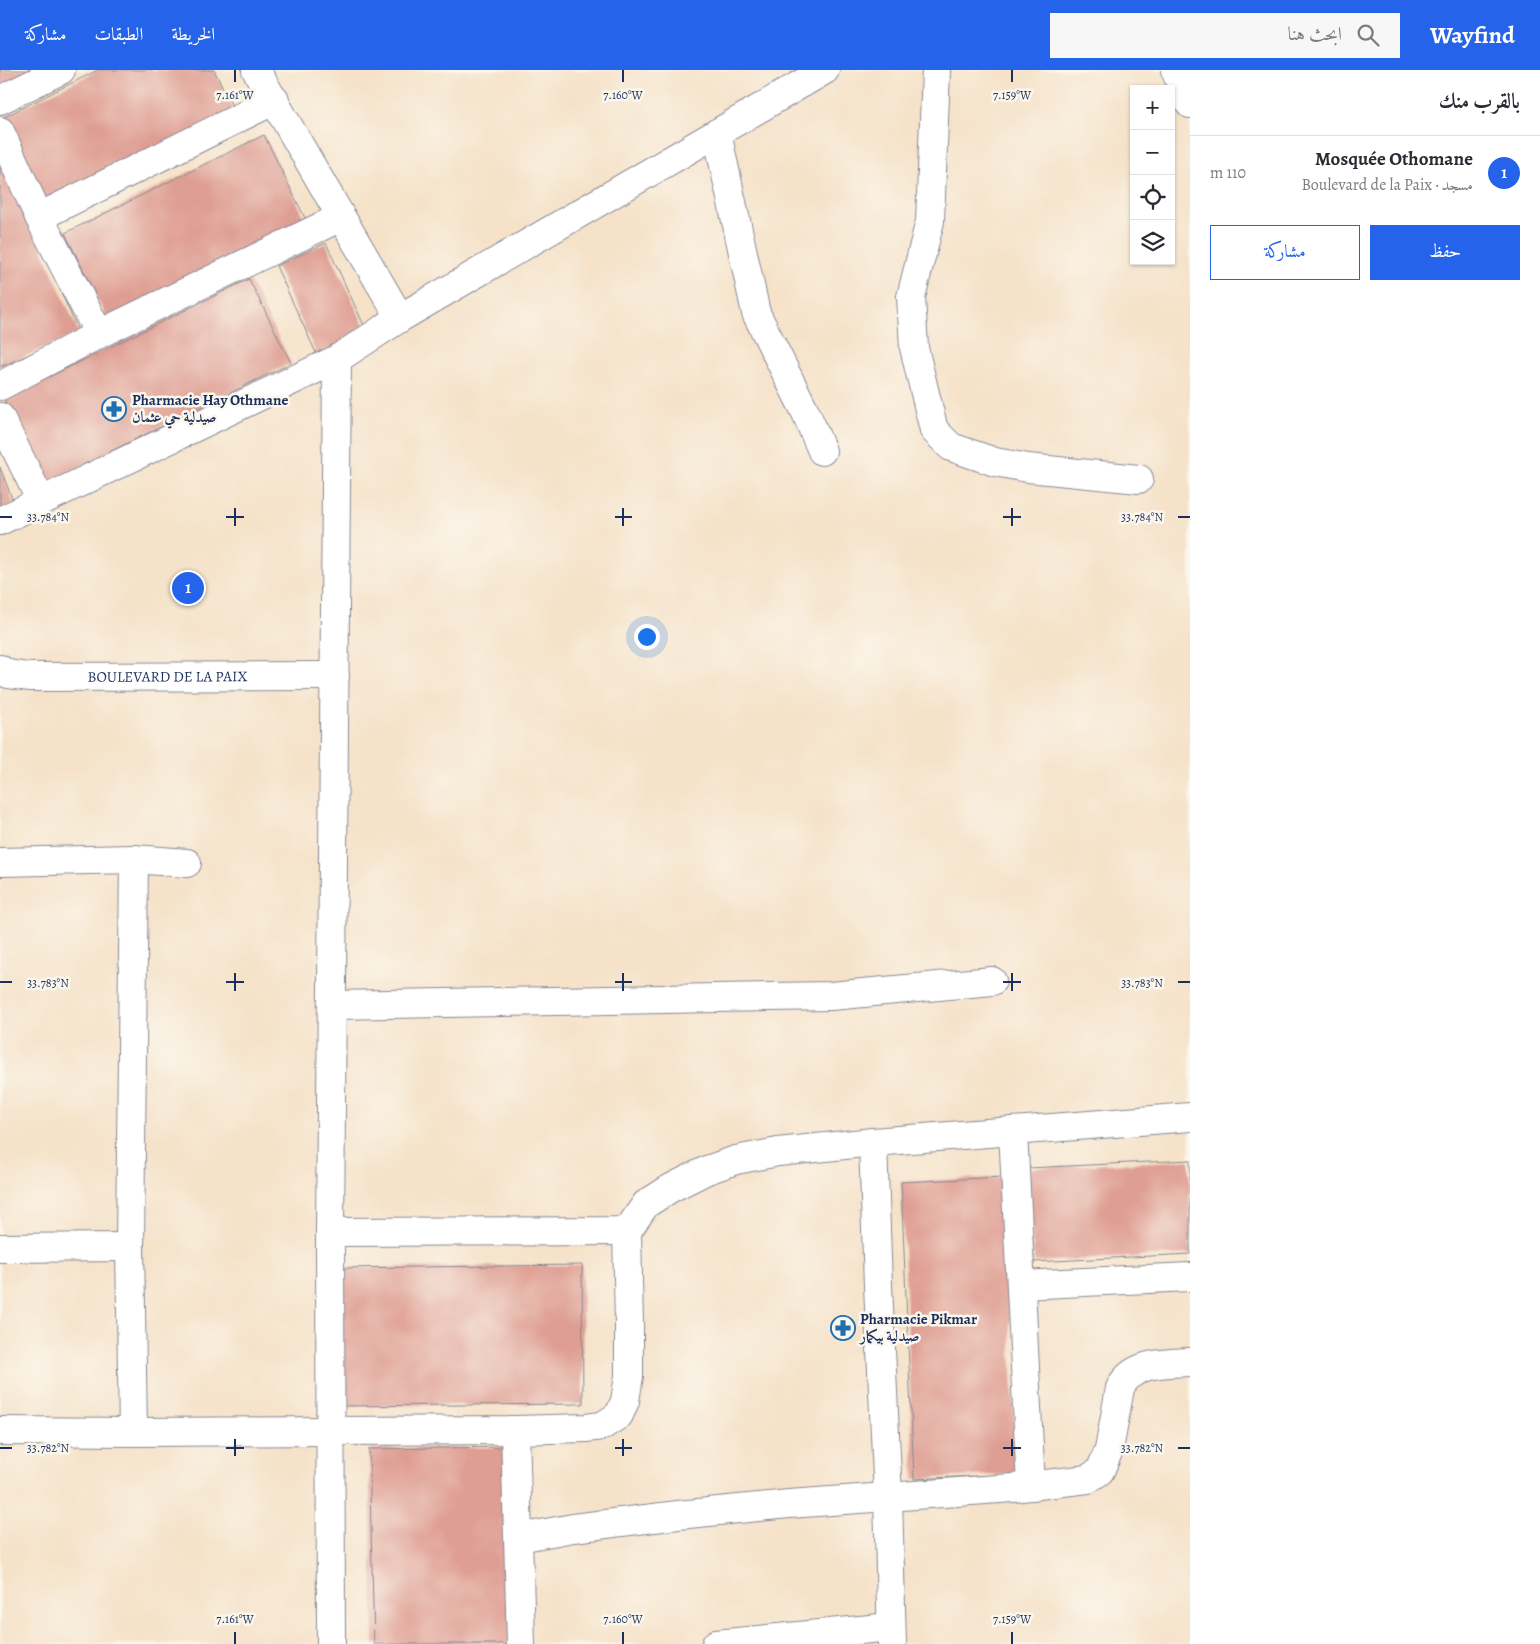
<!DOCTYPE html>
<html lang="ar">
<meta charset="utf-8">
<style>
body{margin:0;font-family:Alegreya,Amiri,serif;background:#f7f7f7;color:#2b2b33;direction:rtl}
.controls{position:absolute;right:15px;top:15px;display:grid;overflow:hidden;border-radius:0px;box-shadow:0 1px 4px #0004}
.controls button{width:45px;height:45px;display:grid;place-items:center;padding:0;border:0;border-bottom:1px solid #e1e1e2;background:#fff;color:#2b2b33;font:25px sans-serif}
.you{position:absolute;left:646px;top:566px;width:18px;height:18px;margin:-12px;border:4px solid #fff;border-radius:50%;background:#1a73e8;box-shadow:0 0 0 8px #1a73e833}
.badge{display:grid;place-items:center;width:32px;height:32px;border-radius:50%;background:#2563eb;color:#fff;font-size:16px;font-weight:700}
.pin{position:absolute;translate:-50% -50%;border:2px solid #fff;box-shadow:0 1px 5px #0006}
.list{margin:0;padding:0;list-style:none}
h2{display:flex;justify-content:space-between;align-items:center;height:65px;margin:0;padding:0 20px;font-size:21px}
h2 small{font-size:16px;font-weight:400;color:#7c7c81}
.list li{display:grid;grid-template-columns:32px 1fr auto;gap:15px;align-items:center;box-sizing:border-box;height:75px;padding:0 20px;border-top:1px solid #e1e1e2}
.list b{display:block;font-size:19px;white-space:nowrap}
.list p{margin:0;font-size:16px;white-space:nowrap;color:#7c7c81}
.list em{font-size:16px;font-style:normal;color:#7c7c81}
.actions{display:flex;gap:10px;padding:15px 20px}
.actions a{flex:1;padding:11px 0;border:1px solid #2563eb;border-radius:0px;text-align:center;font-size:18px;color:#2563eb}
.actions .main{background:#2563eb;color:#fff}
.icon{flex:none;width:28px;height:28px;fill:none;stroke:currentColor;stroke-width:2;stroke-linecap:round;stroke-linejoin:round}
.map{position:relative;flex:none;width:1190px;height:1574px;overflow:hidden;direction:ltr}
header{display:flex;align-items:center;gap:30px;box-sizing:border-box;height:70px;padding:0 25px;background:#2563eb;color:#fff}
header strong{font-size:24px}
nav{display:flex;gap:28px;margin-inline-start:auto;font-size:18px}
.search{width:350px;height:45px;background:#f7f7f7;display:flex;align-items:center;gap:12px;box-sizing:border-box;padding:0 18px;border-radius:0px;color:#7c7c81;font-size:19px}
main{display:flex}
aside{flex:1;background:#fff}
.map>svg:first-child{display:block}
</style>
<header>
<strong>Wayfind</strong>
<div class="search"><svg class="icon" aria-label="search" viewBox="0 0 24 24"><circle cx="10" cy="10" r="6"/><path d="M15 15l6 6"/></svg>ابحث هنا</div>
<nav><a>الخريطة</a><a>الطبقات</a><a>مشاركة</a></nav>
</header>
<main>
<aside>
<h2>بالقرب منك<small></small></h2>
<ul class="list">
<li><span class="badge">1</span><div><b>Mosquée Othomane</b><p>مسجد · Boulevard de la Paix</p></div><em>110 m</em></li>
</ul>
<div class="actions"><a class="main">حفظ</a><a>مشاركة</a></div>
</aside>
<div class="map">
<svg width="1190" height="1574" viewBox="0 0 1190 1574">
<rect width="100%" height="100%" fill="#fbf7ec"/>
<filter id="ink" filterUnits="userSpaceOnUse"><feTurbulence type="fractalNoise" baseFrequency=".02" numOctaves="2"/><feDisplacementMap in="SourceGraphic" scale="10" xChannelSelector="R" yChannelSelector="G"/><feConvolveMatrix kernelMatrix="1 2 1 2 8 2 1 2 1" color-interpolation-filters="sRGB"/></filter>
<filter id="wash" filterUnits="userSpaceOnUse"><feTurbulence type="fractalNoise" baseFrequency=".0096" numOctaves="4" result="noise"/><feDisplacementMap in="SourceGraphic" scale="20" xChannelSelector="R" yChannelSelector="G"/><feGaussianBlur stdDeviation="1.12" result="paint"/><feColorMatrix in="noise" values="0 0 0 0 0 0 0 0 0 0 0 0 0 0 0 0 0 1.4 0 .05"/><feComposite in="paint" operator="in"/></filter>
<g filter="url(#wash)">
<rect width="100%" height="100%" fill="#f5e2c9"/>
<g id="blocks">
<path fill="#df9e93" d="M0 0H34L0 16Z
M98 0H214L234 40 47 133 4 47Z
M264 65 306 150 107 248 65 163Z
M0 83 79 263 0 297Z
M326 173 367 262 317 285 276 196Z
M249 209 291 293 46 413 4 329Z
M0 397 14 434 0 439Z
M1190 1090V1184L1034 1192 1029 1098Z
M1003 1107 1017 1404 914 1409 901 1112Z
M582 1195 583 1334 339 1336 338 1198Z
M507 1377 512 1574H374L369 1379Z"/>
</g>
</g>
<g filter="url(#ink)">
<use href="#blocks" fill-opacity="0" stroke="#888894" stroke-width="1"/>
<g fill="none" stroke-linecap="round" stroke-linejoin="round">
<defs>
<g id="minor">
<path d="M256 0 400 248"/>
<path d="M936 0 930 151 911 227 914 278 934 360 951 377 995 392 1028 398 1139 409"/>
<path d="M0 30 61 0"/>
<path d="M0 61 39 147 99 264"/>
<path d="M717 63 756 243 806 343 822 381"/>
<path d="M39 147 275 30"/>
<path d="M0 316 99 264 341 147"/>
<path d="M0 347 41 431"/>
<path d="M0 451 337 289 400 248 825 0"/>
<path id="s1" d="M0 599 8 604 29 607 335 606"/>
<path d="M0 792 134 789 187 793"/>
<path d="M332 935 831 926 992 911"/>
<path d="M1013 1061 1031 1416"/>
<path d="M873 1072 878 1216 888 1427 892 1574"/>
<path d="M330 1162 627 1161 646 1134 671 1118 707 1100 736 1090 778 1082 873 1072 1190 1047"/>
<path d="M0 1178 130 1177"/>
<path d="M1021 1215 1190 1207"/>
<path d="M515 1360 521 1574"/>
<path d="M0 1361 133 1362 515 1360 586 1358 602 1356 619 1345 625 1331 629 1306V1255L627 1161"/>
<path d="M133 1362 130 1177 134 789"/>
<path d="M519 1468 573 1458 678 1445 789 1434 1013 1418 1088 1409 1100 1401 1109 1380 1120 1318C1132 1292 1165 1293 1190 1292"/>
<path d="M331 1574 330 1162 337 289"/>
<path d="M716 1574 891 1557"/>
</g>
<path id="major" d="M1175 0 1190 34"/>
</defs>
<use href="#minor" stroke="#888894" stroke-width="30"/>
<use href="#major" stroke="#888894" stroke-width="30"/>
<use href="#minor" stroke="#fff" stroke-width="28"/>
<use href="#major" stroke="#fff" stroke-width="28"/>
</g>
</g>
<path fill="none" stroke="#1b2f5e" stroke-width="2" d="M235 0V12M623 0V12M1012 0V12M235 438V456M623 438V456M1012 438V456M0 447H12M226 447H244M615 447H632M1003 447H1021M1178 447H1190M235 903V921M623 903V921M1012 903V921M0 912H12M226 912H244M615 912H632M1003 912H1021M1178 912H1190M235 1369V1386M623 1369V1386M1012 1369V1386M0 1378H12M226 1378H244M615 1378H632M1003 1378H1021M1178 1378H1190M235 1562V1574M623 1562V1574M1012 1562V1574"/>
<defs>
<symbol id="pharmacy-ring" viewBox="-11 -11 22 22"><circle r="9.5" fill="#fbf7ec" stroke="#1f6fb2" stroke-width="1.5"/><path d="M-2-6h4v4h4v4h-4v4h-4v-4h-4v-4h4Z" fill="#1f6fb2"/></symbol>
</defs>
<g fill-rule="evenodd">
<use href="#pharmacy-ring" x="100" y="325" width="28" height="28"/>
<use href="#pharmacy-ring" x="829" y="1244" width="28" height="28"/>
</g>
<g text-anchor="middle" stroke-width="5" stroke-linejoin="round" paint-order="stroke">
<g font-size="15" font-weight="bold" fill="#1b2f5e" stroke="#fbf7ec" text-anchor="start">
<text x="132" y="335">Pharmacie Hay Othmane<tspan x="132" dy="17">صيدلية حي عثمان</tspan></text>
<text x="860" y="1254">Pharmacie Pikmar<tspan x="860" dy="17">صيدلية بيكمار</tspan></text>
</g>
<g font-size="15" fill="#1b2f5e" stroke="#fbf7ec">
<text dy="5" stroke="none"><textPath href="#s1" startOffset="169">BOULEVARD DE LA PAIX</textPath></text>
</g>
</g>
<g font-size="12" text-anchor="middle" fill="#1b2f5e" stroke="#fbf7ec" stroke-width="5" stroke-linejoin="round" paint-order="stroke">
<text x="235" y="29">7.161°W</text>
<text x="623" y="29">7.160°W</text>
<text x="1012" y="29">7.159°W</text>
<text x="48" y="451">33.784°N</text>
<text x="1142" y="451">33.784°N</text>
<text x="48" y="917">33.783°N</text>
<text x="1142" y="917">33.783°N</text>
<text x="48" y="1382">33.782°N</text>
<text x="1142" y="1382">33.782°N</text>
<text x="235" y="1553">7.161°W</text>
<text x="623" y="1553">7.160°W</text>
<text x="1012" y="1553">7.159°W</text>
</g>
</svg>
<div class="controls">
<button>+</button>
<button>−</button>
<button><svg class="icon" aria-label="locate" viewBox="0 0 24 24"><circle cx="12" cy="12" r="6"/><path d="M12 2v4M12 18v4M2 12h4M18 12h4"/></svg></button>
<button><svg class="icon" aria-label="layers" viewBox="0 0 24 24"><path d="M12 4l9 5-9 5-9-5zM3 14l9 5 9-5"/></svg></button>
</div>
<div class="you"></div>
<div class="pin badge" style="left:188px;top:518px">1</div>
</div>
</main>
